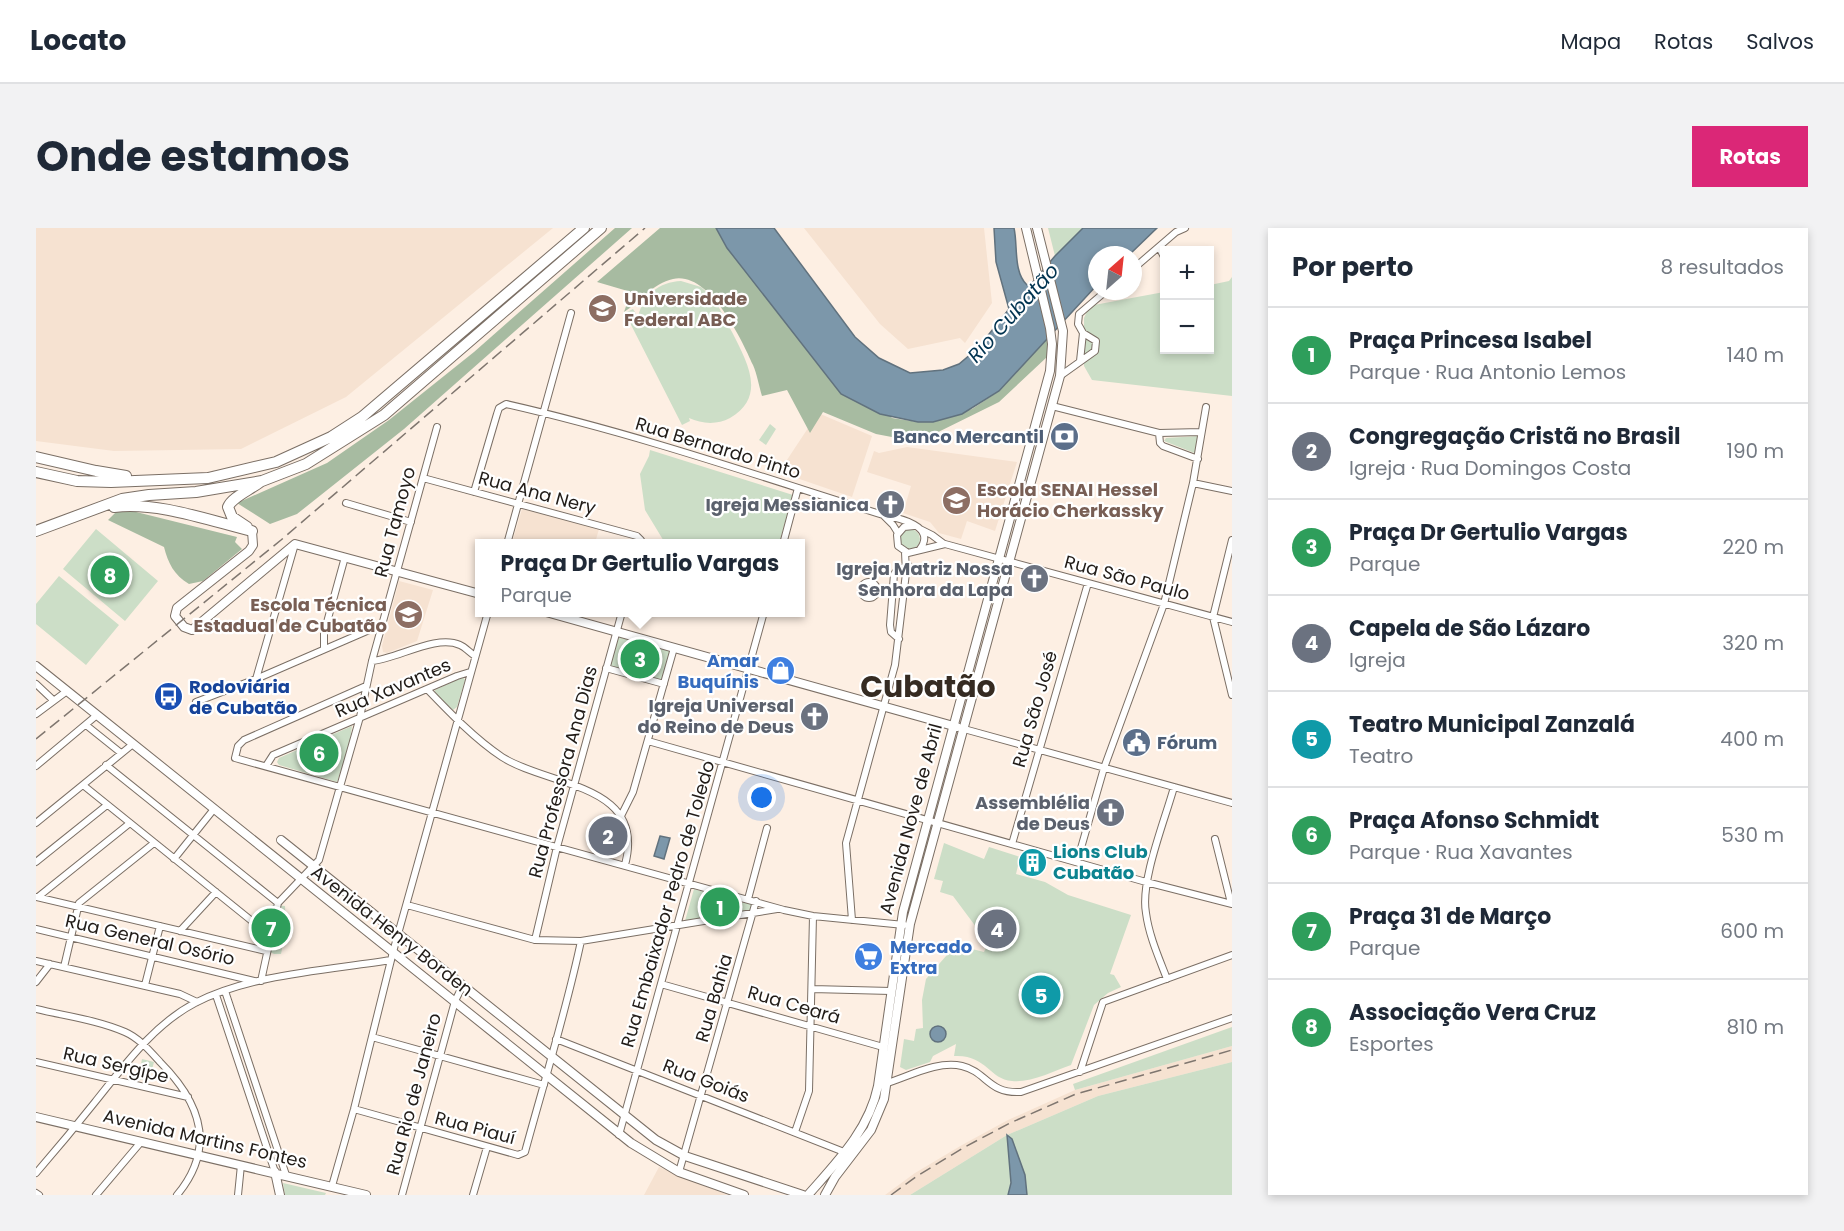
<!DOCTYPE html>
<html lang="pt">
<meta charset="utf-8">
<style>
body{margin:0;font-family:Poppins,sans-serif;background:#f2f2f3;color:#1f2937}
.controls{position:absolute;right:18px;top:18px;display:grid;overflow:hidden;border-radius:0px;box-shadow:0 3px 9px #0003}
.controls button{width:54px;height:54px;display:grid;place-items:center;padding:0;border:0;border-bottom:2px solid #e0e1e3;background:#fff;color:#1f2937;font:30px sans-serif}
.compass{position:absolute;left:1052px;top:18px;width:54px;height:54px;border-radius:50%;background:#fff;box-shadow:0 3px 9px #0003;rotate:27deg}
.you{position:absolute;left:726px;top:570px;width:21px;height:21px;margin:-15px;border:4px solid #fff;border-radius:50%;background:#1a73e8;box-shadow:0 0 0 9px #1a73e833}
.badge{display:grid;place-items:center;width:39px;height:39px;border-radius:50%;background:#db2777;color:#fff;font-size:20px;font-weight:700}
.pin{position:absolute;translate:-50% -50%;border:3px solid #fff;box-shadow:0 2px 6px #0006}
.popup{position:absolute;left:439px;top:311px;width:330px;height:78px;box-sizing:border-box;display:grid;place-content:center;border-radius:0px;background:#fff;filter:drop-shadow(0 2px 4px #0005);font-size:20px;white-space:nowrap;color:#747a83}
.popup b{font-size:22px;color:#1f2937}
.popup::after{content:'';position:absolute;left:50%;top:100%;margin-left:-12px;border:12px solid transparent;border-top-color:#fff}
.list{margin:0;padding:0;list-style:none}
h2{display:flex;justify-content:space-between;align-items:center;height:78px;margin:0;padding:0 24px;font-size:26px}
h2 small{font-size:20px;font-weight:400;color:#747a83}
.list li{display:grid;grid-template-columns:39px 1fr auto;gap:18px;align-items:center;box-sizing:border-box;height:96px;padding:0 24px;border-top:2px solid #e0e1e3}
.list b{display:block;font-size:22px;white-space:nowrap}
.list p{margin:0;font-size:20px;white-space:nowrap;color:#747a83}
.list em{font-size:20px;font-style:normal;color:#747a83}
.map{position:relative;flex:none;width:1196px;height:967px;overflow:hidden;border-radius:0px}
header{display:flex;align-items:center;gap:36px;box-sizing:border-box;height:84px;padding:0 30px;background:#fff;border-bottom:2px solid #e0e1e3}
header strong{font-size:28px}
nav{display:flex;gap:33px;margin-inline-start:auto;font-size:21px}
.intro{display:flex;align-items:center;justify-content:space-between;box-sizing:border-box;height:144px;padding:0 36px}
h1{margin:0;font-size:42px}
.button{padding:15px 27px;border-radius:0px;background:#db2777;color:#fff;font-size:21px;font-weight:700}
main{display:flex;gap:36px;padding:0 36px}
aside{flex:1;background:#fff;border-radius:0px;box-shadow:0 3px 9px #0003}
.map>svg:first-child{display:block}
</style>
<header>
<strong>Locato</strong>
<nav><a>Mapa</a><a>Rotas</a><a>Salvos</a></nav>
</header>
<div class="intro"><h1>Onde estamos</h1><a class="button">Rotas</a></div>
<main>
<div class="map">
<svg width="1196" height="967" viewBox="0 0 1196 967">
<rect width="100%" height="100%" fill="#fdefe3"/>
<path fill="#f6e2d1" d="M0 0H517L310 169 205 221 78 223 0 213Z
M768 0H948L956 75 929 115 924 110 872 121 844 96Z
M782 185 836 208 816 269 743 244Z
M871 219 981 234 959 303 931 293 925 311 903 305 894 294 867 285 875 258 831 244 838 223 843 225Z
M486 281 563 301 559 315H476Z
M363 353 397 362 381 413 351 425 347 424 346 418Z
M1196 818V834L1062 868 971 907 874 967H849L879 945 926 917 972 892 1039 862Z
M623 939 692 967H608Z"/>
<path fill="#ccdec7" d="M1012 0H1047L1019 28Z
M1196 49V168L1056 152 1048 138V90L1052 81 1058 77 1128 64V122H1174V57L1193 53Z
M645 53 665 59 675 68C684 79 689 92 696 104 710 132 732 168 694 190 681 197 666 196 653 190L654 193 646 197 589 85 597 81 602 89C607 67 623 54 645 53Z
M734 196 740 201 730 217 723 212Z
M1163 208 1161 226 1128 213 1130 210Z
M614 222 757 267 743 315H629L609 282 604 246 613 228Z
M60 301 122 353 89 393 27 341Z
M864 311a10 10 0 1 1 20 0a10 10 0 1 1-20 0Z
M23 348 83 397 50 437 0 396V376Z
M582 409 634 423 626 453 573 439Z
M427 449 429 452 421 479 417 482 399 466V462Z
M316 498 313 519 301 554 243 537 241 534 243 530Z
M908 615 948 631 953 619 984 629 980 646 1009 654 1032 667 1095 687 1074 746 1078 747 1085 759 1072 765 1058 777 1035 837C1018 843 995 855 976 853 953 851 950 826 918 828L920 816 897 828 894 834 870 842 864 839 868 811 878 813 880 801 887 800 886 772 890 751 917 720 928 719 948 724 952 715 917 668 904 664 907 653 898 651Z
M658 661 706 675 711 674 715 675V680L712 685 651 695 649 693Z
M236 677 249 678 250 701 245 726H238L223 718 227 707 218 699Z
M1196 799V818L1039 862 1037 856Z
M106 831 118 834 113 853 102 851Z
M1196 834V967H991L988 947 976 911 971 908 975 955 972 967H874L971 907 1062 868Z
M247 955 290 965 289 967H249Z"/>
<path fill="#a7bba1" d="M579 0H596L368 201 261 286 234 296 201 275 291 235 353 192 438 124Z
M624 0H680L691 20 856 190 882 194 936 181 963 163 1013 109 1011 129 963 174 882 214 840 206 787 184 774 205 751 162 726 168C723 158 721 146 717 137 705 110 673 43 637 51 617 55 604 74 588 84L595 64 561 54Z
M84 280 201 309 199 314 206 321 167 353 153 356C138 347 132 335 128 319L72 292Z"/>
<path fill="#7c97aa" stroke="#61727e" stroke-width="1.5" d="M680 0H738L819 109 843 130 874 145 907 142 923 136 942 120 973 81 960 34 958 0H978C982 17 977 44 991 57L996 55 1019 28 1047 0H1121L1093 27H1061V57L963 163 926 186 897 194H882L844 186 805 166 691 20Z
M624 608 634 610 628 631 618 628Z
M894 806a8 8 0 1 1 16 0a8 8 0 1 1-16 0Z
M971 907 976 911 989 947 991 967H972L975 955Z"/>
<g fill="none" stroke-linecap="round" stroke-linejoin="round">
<defs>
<path id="street" d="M1123 19 1128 29
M1097 41 1140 4 1149 0
M1044 133 1047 105 1042 96 1043 86 1070 63
M1024 148 1059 123 1060 113 1047 105
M1016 178 1123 205 1165 204
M1123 205 1124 215 1127 218 1162 231
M387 250 601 308 605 312 604 316
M1157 255 1196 263
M438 264 461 186 463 180 470 176C598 205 723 248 847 287 863 290 901 298 884 321
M310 275 375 294
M847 287 857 297 862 305
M878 298 868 299 861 307 862 318 872 325 909 316 1196 394
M884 301 896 307 908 316
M1196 312 1177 389 1196 467
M471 316 535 85
M747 316 762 260
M825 362a8 8 0 1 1 16 0a8 8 0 1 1-16 0Z
M863 411 855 404 854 397 858 346 862 341 873 338
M288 421V405L309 329
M336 433C361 431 400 406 424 417 429 419 434 425 439 428
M570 440 628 456
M220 451 259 316
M0 456 17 472
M330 458 208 512 202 518 199 530 748 682 777 688 868 697
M391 461C414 485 439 511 466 529 513 559 611 555 589 637
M160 474 220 451 347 396
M0 486 31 463
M50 497 85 525
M928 501 1196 575
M612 513 1110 654 1196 676
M70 537 242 675
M0 538 61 487
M230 538 237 527 421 448 434 444
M47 557 222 698 234 705
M585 588 597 564 638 420
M0 595 97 516
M1179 611 1195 675
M976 616 1052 355
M138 631 178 581
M0 634 71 577
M1041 634 1068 540 1128 376 1157 255 1170 179
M0 669 230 723
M2 669 94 595
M712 671 731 600
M371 677 499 712 545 713 741 681
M816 692 810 615 859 437 870 345 869 324
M0 701 218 753
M144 703 180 664
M499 712 521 619 586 384
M0 733 144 766 161 774
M28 739 43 675 118 615
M1131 751C1123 730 1113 708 1110 685 1104 653 1129 592 1138 559
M225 753 242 675 283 632 324 489 336 433 401 199
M0 754 14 736
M625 756 847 819
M109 757 124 698
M776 761 855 763
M189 763 250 947
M180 767 239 944
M0 781C29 788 62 792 89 804 103 810 114 823 124 834 164 874 181 919 141 967
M336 809 508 857
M520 811 808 924
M0 834 152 869
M1044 844 1067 774 1196 727
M848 856C872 849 901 832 926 838 951 844 952 866 985 864L1196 790
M318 881 482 927 489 924C508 854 530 784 545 713
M759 904 773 863 777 688
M583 907 728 384
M643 944 720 673
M0 945C20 922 40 898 59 874 88 838 117 797 159 775 215 746 293 742 355 732
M296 958 318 881 357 724 452 384
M0 965 3 967
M60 967 105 914
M202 967 205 937
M366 967 419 773 427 757
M437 967 451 919"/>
<path id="secondary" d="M216 303 217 317 213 323 141 380 139 388 148 399 156 402 259 316 444 366
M510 384 921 499
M0 438 595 915 643 944 708 967
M245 612 620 912 649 928 767 967
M0 889 330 967
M239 944 244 967
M772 967C801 934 833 902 842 858L867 684 1014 143 1016 116 1014 100 990 0
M789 967 799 949 835 902 848 871 874 696 1024 148 1027 103 1001 0"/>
<path id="highway" d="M0 229 60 243 90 248
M0 244 41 253 75 254 172 250 240 234 295 209 326 189 548 0
M78 279C120 273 175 293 216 303
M211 299 196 289 192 279C196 269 214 262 224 254
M0 303 86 271 113 267 160 264 226 253 270 236 348 187 565 0"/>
</defs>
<use href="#street" stroke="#7b6f65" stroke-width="8"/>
<use href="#secondary" stroke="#7b6f65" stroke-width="10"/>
<use href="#highway" stroke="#7b6f65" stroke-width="12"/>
<use href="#street" stroke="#fff" stroke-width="6"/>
<use href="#secondary" stroke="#fff" stroke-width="8"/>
<use href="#highway" stroke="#fff" stroke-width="10"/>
<path stroke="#7f766f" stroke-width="1.5" stroke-dasharray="12 6" stroke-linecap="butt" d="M0 511 245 312 609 0
M855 967 881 948 927 920 974 895 1040 866 1196 822"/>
</g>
<defs>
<symbol id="university-disc" viewBox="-11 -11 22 22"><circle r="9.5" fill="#8d6e63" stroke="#fff"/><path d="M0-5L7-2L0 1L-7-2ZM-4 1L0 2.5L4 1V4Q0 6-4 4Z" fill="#fff"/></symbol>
<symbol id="bank-disc" viewBox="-11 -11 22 22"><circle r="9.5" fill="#5c6f8a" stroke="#fff"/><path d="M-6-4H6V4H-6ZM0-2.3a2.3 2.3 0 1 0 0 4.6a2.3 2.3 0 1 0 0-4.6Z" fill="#fff"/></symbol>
<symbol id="church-disc" viewBox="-11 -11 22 22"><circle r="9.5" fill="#6b7280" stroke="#fff"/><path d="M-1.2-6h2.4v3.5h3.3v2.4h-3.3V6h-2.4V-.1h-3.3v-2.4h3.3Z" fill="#fff"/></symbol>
<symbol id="shop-disc" viewBox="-11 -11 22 22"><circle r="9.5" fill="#3f7fe0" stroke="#fff"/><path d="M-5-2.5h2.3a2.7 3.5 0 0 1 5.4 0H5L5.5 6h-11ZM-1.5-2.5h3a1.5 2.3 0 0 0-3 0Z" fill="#fff"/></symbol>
<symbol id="bus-disc" viewBox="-11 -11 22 22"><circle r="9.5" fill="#1a4fb4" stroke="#fff"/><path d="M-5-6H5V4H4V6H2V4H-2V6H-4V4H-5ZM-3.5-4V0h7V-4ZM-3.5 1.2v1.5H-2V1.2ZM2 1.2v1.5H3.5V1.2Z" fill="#fff"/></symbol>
<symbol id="civic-disc" viewBox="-11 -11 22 22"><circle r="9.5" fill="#5c6f8a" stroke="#fff"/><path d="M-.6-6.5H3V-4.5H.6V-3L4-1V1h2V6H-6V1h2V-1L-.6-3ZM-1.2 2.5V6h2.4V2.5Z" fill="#fff"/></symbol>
<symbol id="building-disc" viewBox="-11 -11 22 22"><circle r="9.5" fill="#0f9aa8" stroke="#fff"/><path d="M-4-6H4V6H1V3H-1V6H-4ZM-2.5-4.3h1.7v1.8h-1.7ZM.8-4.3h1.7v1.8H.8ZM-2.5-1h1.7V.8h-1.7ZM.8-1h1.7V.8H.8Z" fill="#fff"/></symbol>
<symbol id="supermarket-disc" viewBox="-11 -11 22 22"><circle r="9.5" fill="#3f7fe0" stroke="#fff"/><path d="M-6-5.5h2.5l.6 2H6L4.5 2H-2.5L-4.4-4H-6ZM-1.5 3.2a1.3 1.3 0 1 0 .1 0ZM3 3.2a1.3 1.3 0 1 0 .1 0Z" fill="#fff"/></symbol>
</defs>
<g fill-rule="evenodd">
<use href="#university-disc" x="550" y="64" width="33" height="33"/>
<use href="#bank-disc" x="1012" y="192" width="33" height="33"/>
<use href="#university-disc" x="904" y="256" width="33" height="33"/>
<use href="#church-disc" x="838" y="260" width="33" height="33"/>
<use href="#church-disc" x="982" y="334" width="33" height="33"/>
<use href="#university-disc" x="356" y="370" width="33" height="33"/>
<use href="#shop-disc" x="728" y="426" width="33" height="33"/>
<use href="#bus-disc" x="116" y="452" width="33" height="33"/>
<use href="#church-disc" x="762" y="472" width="33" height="33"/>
<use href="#civic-disc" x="1084" y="498" width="33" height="33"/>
<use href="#church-disc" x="1058" y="568" width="33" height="33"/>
<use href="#building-disc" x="980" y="618" width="33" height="33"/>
<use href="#supermarket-disc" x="816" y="712" width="33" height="33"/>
</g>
<g text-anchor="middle" stroke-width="4.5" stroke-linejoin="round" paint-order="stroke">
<g font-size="18" font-weight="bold" fill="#785e54" stroke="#fff" text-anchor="start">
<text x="588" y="77">Universidade<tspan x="588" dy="21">Federal ABC</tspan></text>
<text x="941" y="268">Escola SENAI Hessel<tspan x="941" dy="21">Horácio Cherkassky</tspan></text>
<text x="351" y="383" text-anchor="end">Escola Técnica<tspan x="351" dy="21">Estadual de Cubatão</tspan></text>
</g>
<g font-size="18" font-weight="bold" fill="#4e5e75" stroke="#fff" text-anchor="end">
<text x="1008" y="215">Banco Mercantil</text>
<text x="1121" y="521" text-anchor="start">Fórum</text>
</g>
<g font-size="18" fill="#211c18" stroke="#fff">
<text transform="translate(682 220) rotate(17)" y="6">Rua Bernardo Pinto</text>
<text transform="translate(501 265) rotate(15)" y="6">Rua Ana Nery</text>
<text transform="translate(359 294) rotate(-75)" y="6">Rua Tamoyo</text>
<text transform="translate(1091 350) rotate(15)" y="6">Rua São Paulo</text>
<text transform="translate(357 460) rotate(-23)" y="6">Rua Xavantes</text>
<text transform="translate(999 481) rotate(-74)" y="6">Rua São José</text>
<text transform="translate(527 544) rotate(-75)" y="6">Rua Professora Ana Dias</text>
<text transform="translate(875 591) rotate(-75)" y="6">Avenida Nove de Abril</text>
<text transform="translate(632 676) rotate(-74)" y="6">Rua Embaixador Pedro de Toledo</text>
<text transform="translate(356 703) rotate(38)" y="6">Avenida Henry Borden</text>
<text transform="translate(114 712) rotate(13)" y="6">Rua General Osório</text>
<text transform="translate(678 770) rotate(-74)" y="6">Rua Bahia</text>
<text transform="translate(758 777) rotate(16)" y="6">Rua Ceará</text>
<text transform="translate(80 837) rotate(13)" y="6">Rua Sergípe</text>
<text transform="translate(670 853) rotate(21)" y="6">Rua Goiás</text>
<text transform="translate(378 866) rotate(-75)" y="6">Rua Rio de Janeiro</text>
<text transform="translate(439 900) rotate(15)" y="6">Rua Piauí</text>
<text transform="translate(169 911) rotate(13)" y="6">Avenida Martins Fontes</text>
</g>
<g font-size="18" font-weight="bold" fill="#5b616d" stroke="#fff" text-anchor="end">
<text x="833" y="283">Igreja Messianica</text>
<text x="977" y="347">Igreja Matriz Nossa<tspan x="977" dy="21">Senhora da Lapa</tspan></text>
<text x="758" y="484">Igreja Universal<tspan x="758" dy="21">do Reino de Deus</tspan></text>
<text x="1054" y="581">Assemblélia<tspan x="1054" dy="21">de Deus</tspan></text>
</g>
<g font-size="18" font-weight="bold" fill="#366cbe" stroke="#fff" text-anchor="end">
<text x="723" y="439">Amar<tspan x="723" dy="21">Buquínis</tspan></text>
<text x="854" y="725" text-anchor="start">Mercado<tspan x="854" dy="21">Extra</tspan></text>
</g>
<g font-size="18" font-weight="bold" fill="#164399" stroke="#fff" text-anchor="start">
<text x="153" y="465">Rodoviária<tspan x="153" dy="21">de Cubatão</tspan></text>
</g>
<g font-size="18" font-weight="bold" fill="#0d838f" stroke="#fff" text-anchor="start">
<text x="1017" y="630">Lions Club<tspan x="1017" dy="21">Cubatão</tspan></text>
</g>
<g font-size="20" font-style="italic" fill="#003350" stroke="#fff">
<text transform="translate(977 85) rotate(-48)" y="7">Rio Cubatão</text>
</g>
<g font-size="30" font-weight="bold" fill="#352b22" stroke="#fff">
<text x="892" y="469">Cubatão</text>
</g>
</g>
</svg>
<div class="controls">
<button>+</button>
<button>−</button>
</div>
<svg class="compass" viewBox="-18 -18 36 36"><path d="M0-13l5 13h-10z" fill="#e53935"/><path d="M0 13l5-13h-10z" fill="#747a83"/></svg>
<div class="you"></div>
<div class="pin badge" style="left:684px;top:679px;background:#2e9e5b">1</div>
<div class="pin badge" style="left:572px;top:608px;background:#6b7280">2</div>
<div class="pin badge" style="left:604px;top:431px;background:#2e9e5b">3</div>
<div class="popup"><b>Praça Dr Gertulio Vargas</b>Parque</div>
<div class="pin badge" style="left:961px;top:701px;background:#6b7280">4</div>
<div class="pin badge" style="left:1005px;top:767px;background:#0f9aa8">5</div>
<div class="pin badge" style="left:283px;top:525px;background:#2e9e5b">6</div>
<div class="pin badge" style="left:235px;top:700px;background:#2e9e5b">7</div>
<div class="pin badge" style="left:74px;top:347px;background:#2e9e5b">8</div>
</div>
<aside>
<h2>Por perto<small>8 resultados</small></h2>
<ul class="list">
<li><span class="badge" style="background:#2e9e5b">1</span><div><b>Praça Princesa Isabel</b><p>Parque · Rua Antonio Lemos</p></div><em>140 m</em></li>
<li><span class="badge" style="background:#6b7280">2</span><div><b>Congregação Cristã no Brasil</b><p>Igreja · Rua Domingos Costa</p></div><em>190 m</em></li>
<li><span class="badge" style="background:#2e9e5b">3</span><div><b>Praça Dr Gertulio Vargas</b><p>Parque</p></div><em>220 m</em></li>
<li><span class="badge" style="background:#6b7280">4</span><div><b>Capela de São Lázaro</b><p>Igreja</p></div><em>320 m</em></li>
<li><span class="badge" style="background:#0f9aa8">5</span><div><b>Teatro Municipal Zanzalá</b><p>Teatro</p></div><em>400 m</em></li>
<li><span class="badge" style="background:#2e9e5b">6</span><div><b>Praça Afonso Schmidt</b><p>Parque · Rua Xavantes</p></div><em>530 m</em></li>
<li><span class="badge" style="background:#2e9e5b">7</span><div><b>Praça 31 de Março</b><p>Parque</p></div><em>600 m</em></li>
<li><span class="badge" style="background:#2e9e5b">8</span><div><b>Associação Vera Cruz</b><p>Esportes</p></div><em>810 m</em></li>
</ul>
</aside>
</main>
